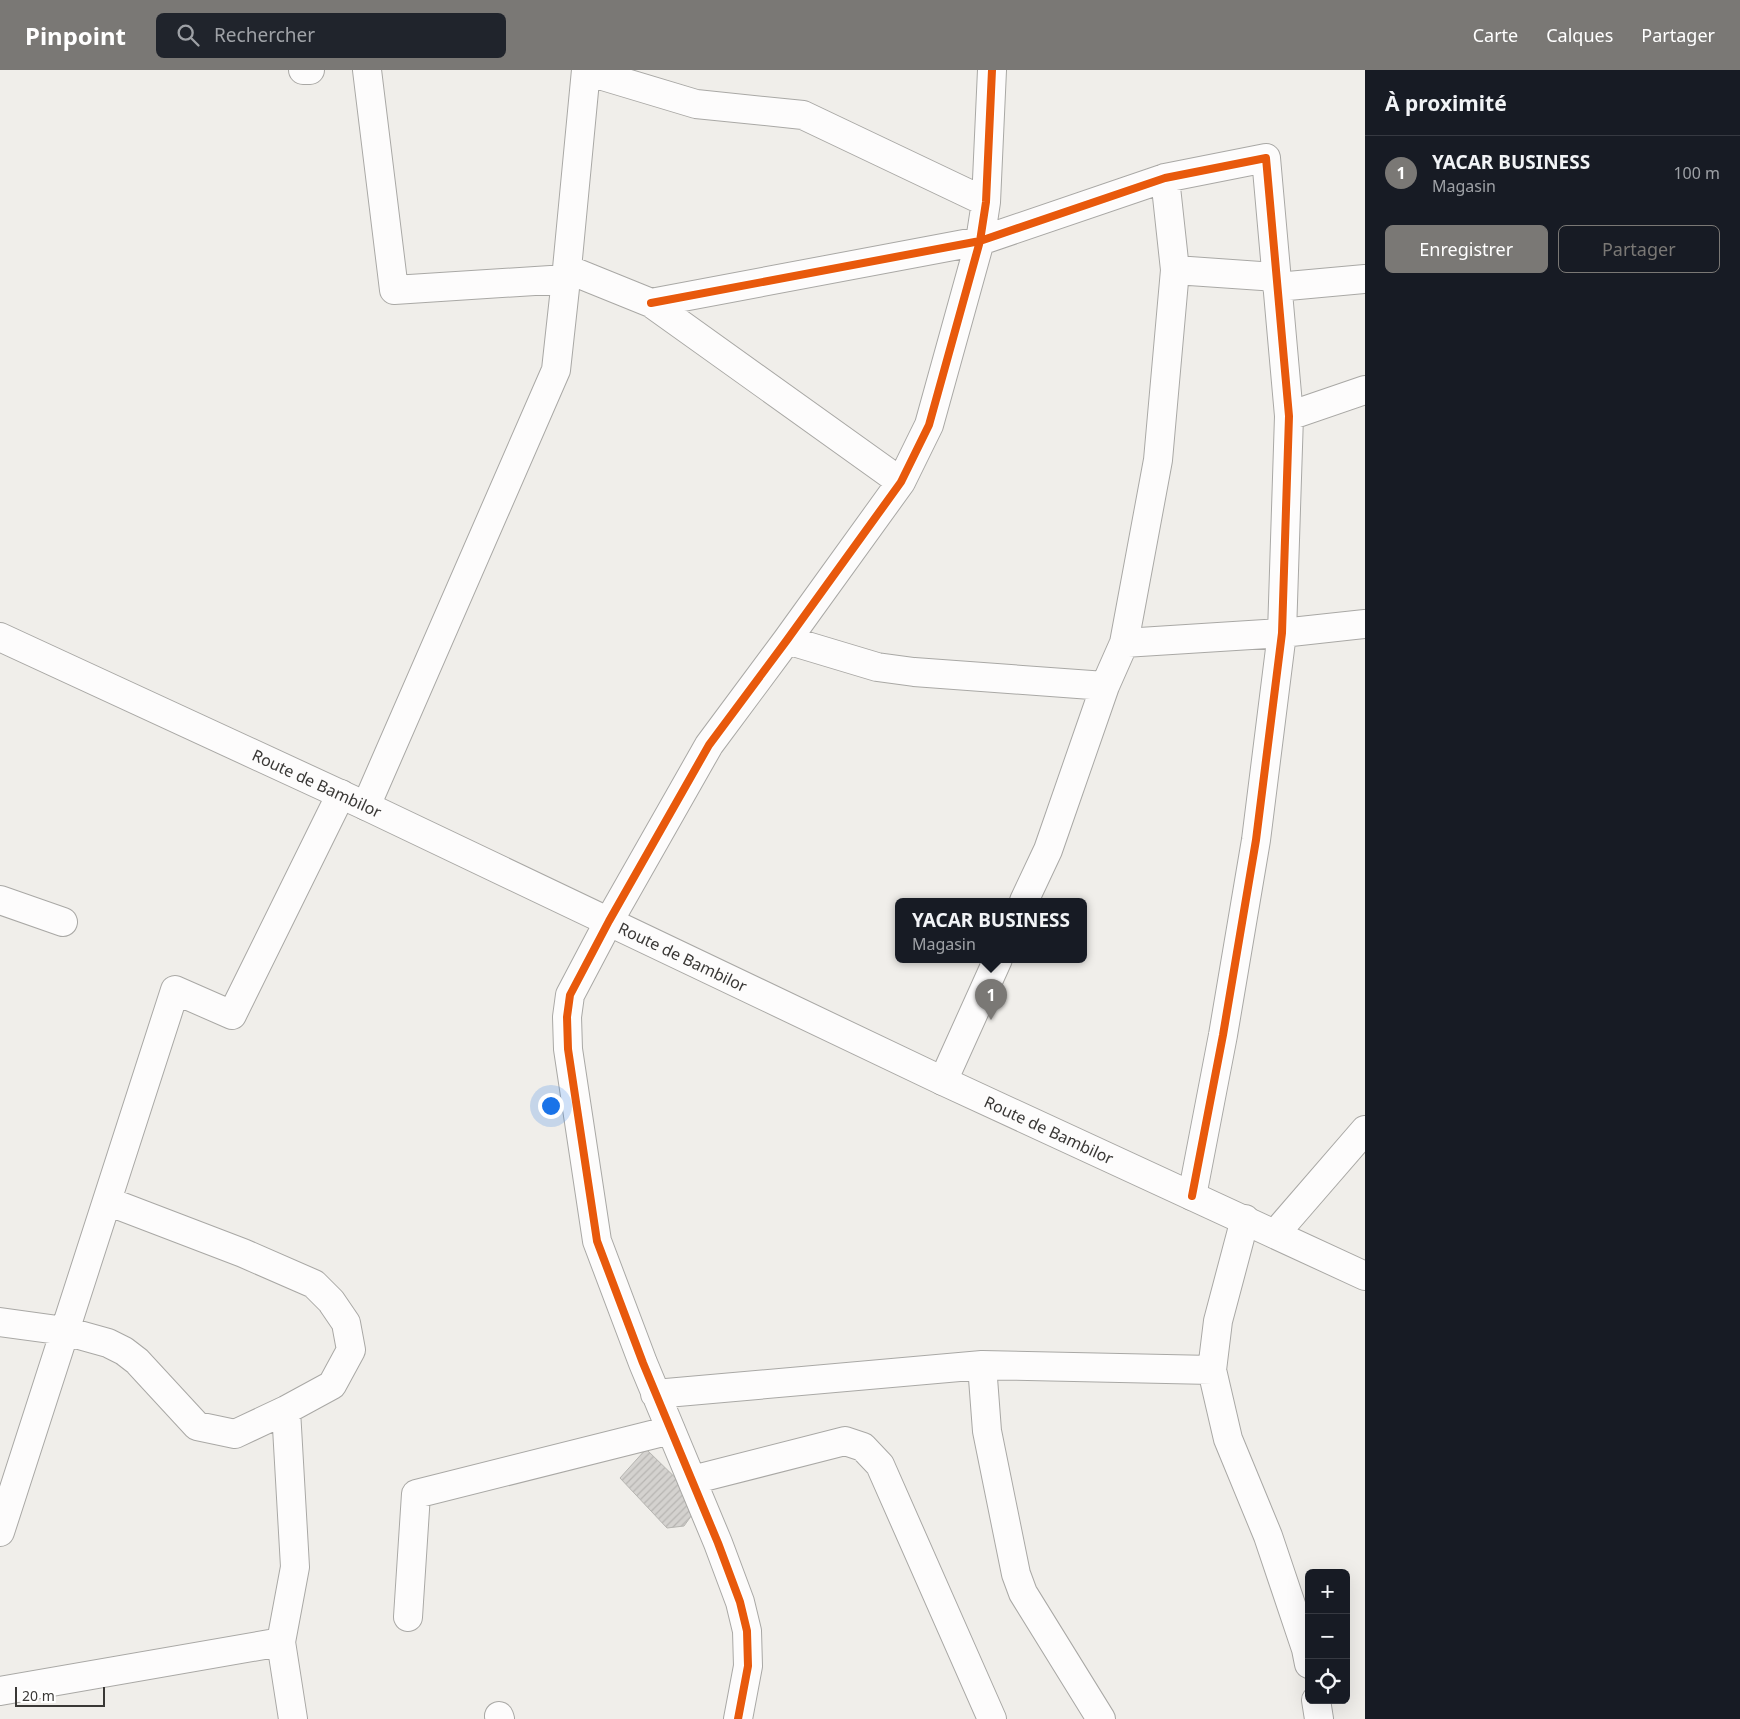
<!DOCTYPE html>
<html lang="fr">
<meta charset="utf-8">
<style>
body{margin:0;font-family:"Noto Sans",sans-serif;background:#20242c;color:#f1f3f6}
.controls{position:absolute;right:15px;bottom:15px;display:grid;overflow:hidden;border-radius:8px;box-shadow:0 5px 20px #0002}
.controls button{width:45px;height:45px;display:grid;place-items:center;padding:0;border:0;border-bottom:1px solid #363941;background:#171b24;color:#f1f3f6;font:25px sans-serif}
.scale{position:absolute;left:15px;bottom:12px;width:90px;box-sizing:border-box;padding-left:5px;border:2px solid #3a3836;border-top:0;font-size:14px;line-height:18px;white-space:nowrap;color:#3a3836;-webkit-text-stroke:4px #fff;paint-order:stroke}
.you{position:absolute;left:550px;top:1035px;width:18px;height:18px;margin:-12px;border:4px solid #fff;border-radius:50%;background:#1a73e8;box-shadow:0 0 0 8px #1a73e833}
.badge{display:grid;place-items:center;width:32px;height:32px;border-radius:50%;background:#7a7875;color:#fff;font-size:16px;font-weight:700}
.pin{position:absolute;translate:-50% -41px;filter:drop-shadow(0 1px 2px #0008)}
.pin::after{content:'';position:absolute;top:26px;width:18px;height:15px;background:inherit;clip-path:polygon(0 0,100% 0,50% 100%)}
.popup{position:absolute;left:895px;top:828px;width:192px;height:65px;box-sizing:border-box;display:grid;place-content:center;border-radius:8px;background:#171b24;filter:drop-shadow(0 1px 4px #0005);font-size:16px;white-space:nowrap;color:#9ea1a6}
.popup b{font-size:19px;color:#f1f3f6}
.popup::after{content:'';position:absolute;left:50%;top:100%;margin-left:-10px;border:10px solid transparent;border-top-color:#171b24}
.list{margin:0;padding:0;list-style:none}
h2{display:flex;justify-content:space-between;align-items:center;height:65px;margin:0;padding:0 20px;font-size:21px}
h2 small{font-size:16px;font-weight:400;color:#9ea1a6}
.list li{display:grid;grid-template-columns:32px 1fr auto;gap:15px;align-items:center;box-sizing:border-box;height:75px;padding:0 20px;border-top:1px solid #363941}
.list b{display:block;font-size:19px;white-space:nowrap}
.list p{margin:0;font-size:16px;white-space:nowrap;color:#9ea1a6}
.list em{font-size:16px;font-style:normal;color:#9ea1a6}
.actions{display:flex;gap:10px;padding:15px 20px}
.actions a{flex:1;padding:11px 0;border:1px solid #7a7875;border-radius:8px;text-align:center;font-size:18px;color:#7a7875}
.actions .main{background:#7a7875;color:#fff}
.icon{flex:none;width:28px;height:28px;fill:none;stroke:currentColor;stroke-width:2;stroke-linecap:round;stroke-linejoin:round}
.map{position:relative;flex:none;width:1365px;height:1649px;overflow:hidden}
header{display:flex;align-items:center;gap:30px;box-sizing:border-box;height:70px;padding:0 25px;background:#7a7875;color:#fff}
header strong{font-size:24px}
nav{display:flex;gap:28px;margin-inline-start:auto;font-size:18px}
.search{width:350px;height:45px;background:#20242c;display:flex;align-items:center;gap:12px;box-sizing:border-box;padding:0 18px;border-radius:8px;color:#9ea1a6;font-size:19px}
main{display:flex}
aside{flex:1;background:#171b24}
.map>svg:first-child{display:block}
</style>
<header>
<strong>Pinpoint</strong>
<div class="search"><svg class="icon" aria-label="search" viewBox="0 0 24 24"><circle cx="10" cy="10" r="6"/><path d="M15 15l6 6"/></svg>Rechercher</div>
<nav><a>Carte</a><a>Calques</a><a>Partager</a></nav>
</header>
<main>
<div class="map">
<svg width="1365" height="1649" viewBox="0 0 1365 1649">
<defs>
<pattern id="building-hatch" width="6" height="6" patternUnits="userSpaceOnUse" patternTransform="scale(1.25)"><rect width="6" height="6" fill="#d4d2cf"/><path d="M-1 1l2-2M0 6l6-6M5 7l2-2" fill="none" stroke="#b7b5b2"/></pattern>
</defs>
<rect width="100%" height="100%" fill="#f0eeea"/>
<path fill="url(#building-hatch)" stroke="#b6b5b1" d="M646 1379 692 1424 694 1442 684 1456 667 1458 620 1408Z"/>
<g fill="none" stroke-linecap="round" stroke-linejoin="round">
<defs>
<path id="minor" d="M303 0H310
M367 0 394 220 566 209
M586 1 696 34 803 45 986 132
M567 199 651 233 901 412
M1175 200 1276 207
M1277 217 1365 209
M651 233 980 171 1165 108 1266 88 1289 346 1282 563 1256 770 1223 965 1192 1126
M1289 346 1365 320
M787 570 877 597 914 602 1105 616
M1124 573 1282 563 1365 554
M366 736 556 300 566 209 586 0
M0 830 63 852
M1024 831 1048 780 1105 616 1124 573 1158 390 1175 200 1165 108
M943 1011 998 889
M1245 1149 1218 1251 1212 1300 1228 1369 1268 1466 1306 1579 1309 1594
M1275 1164 1365 1060
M0 1252 65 1261 108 1273 124 1281 137 1291 197 1356 235 1364 286 1340 332 1315 351 1280 346 1253 331 1231 314 1214 243 1183 107 1131
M982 1295 987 1361 1016 1504 1023 1523 1101 1649
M655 1324 982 1295 1212 1300
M286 1340 295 1497 281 1572 293 1649
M692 1410 845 1371 863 1377 880 1395 992 1649
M0 1462 175 920 232 945 341 724
M408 1547 416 1424 671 1360
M0 1621 281 1572
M1316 1630 1319 1649
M499 1646 500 1649
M738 1649 748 1596 747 1561 740 1532 718 1473 643 1293 597 1171 568 979 567 947 570 925 609 851 709 675 787 570 901 412 929 355 980 171 986 132 992 0"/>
<g id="major">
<path id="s1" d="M0 567 366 736 943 1011 1365 1206"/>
</g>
</defs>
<use href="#minor" stroke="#a9a8a5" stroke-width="30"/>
<use href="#major" stroke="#a9a8a5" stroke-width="30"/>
<use href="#minor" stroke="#fdfcfc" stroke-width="28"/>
<use href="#major" stroke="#fdfcfc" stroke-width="28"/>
<defs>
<path id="cycleway" d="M651 233 980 171 1165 108 1266 88 1289 346 1282 563 1256 770 1223 965 1192 1126
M738 1649 748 1596 747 1561 740 1532 718 1473 643 1293 597 1171 568 979 567 947 570 925 609 851 709 675 787 570 901 412 929 355 980 171 986 132 992 0"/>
</defs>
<use href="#cycleway" stroke="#fff" stroke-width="11"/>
<use href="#cycleway" stroke="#e8590c" stroke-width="8"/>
</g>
<g text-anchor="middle" stroke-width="4" stroke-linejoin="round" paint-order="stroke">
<g font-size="16" fill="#3a3836" stroke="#fff">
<text dy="6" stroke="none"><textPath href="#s1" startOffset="349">Route de Bambilor</textPath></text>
<text dy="6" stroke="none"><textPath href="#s1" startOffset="754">Route de Bambilor</textPath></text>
<text dy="6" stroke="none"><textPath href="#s1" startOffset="1159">Route de Bambilor</textPath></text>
</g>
</g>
</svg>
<div class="controls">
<button>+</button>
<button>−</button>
<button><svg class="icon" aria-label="locate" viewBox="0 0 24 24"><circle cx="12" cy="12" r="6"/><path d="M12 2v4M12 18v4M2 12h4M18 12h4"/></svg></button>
</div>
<div class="scale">20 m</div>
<div class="you"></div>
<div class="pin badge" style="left:991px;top:950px">1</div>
<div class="popup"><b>YACAR BUSINESS</b>Magasin</div>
</div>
<aside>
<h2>À proximité<small></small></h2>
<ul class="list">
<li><span class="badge">1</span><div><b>YACAR BUSINESS</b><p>Magasin</p></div><em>100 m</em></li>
</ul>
<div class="actions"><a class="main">Enregistrer</a><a>Partager</a></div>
</aside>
</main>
